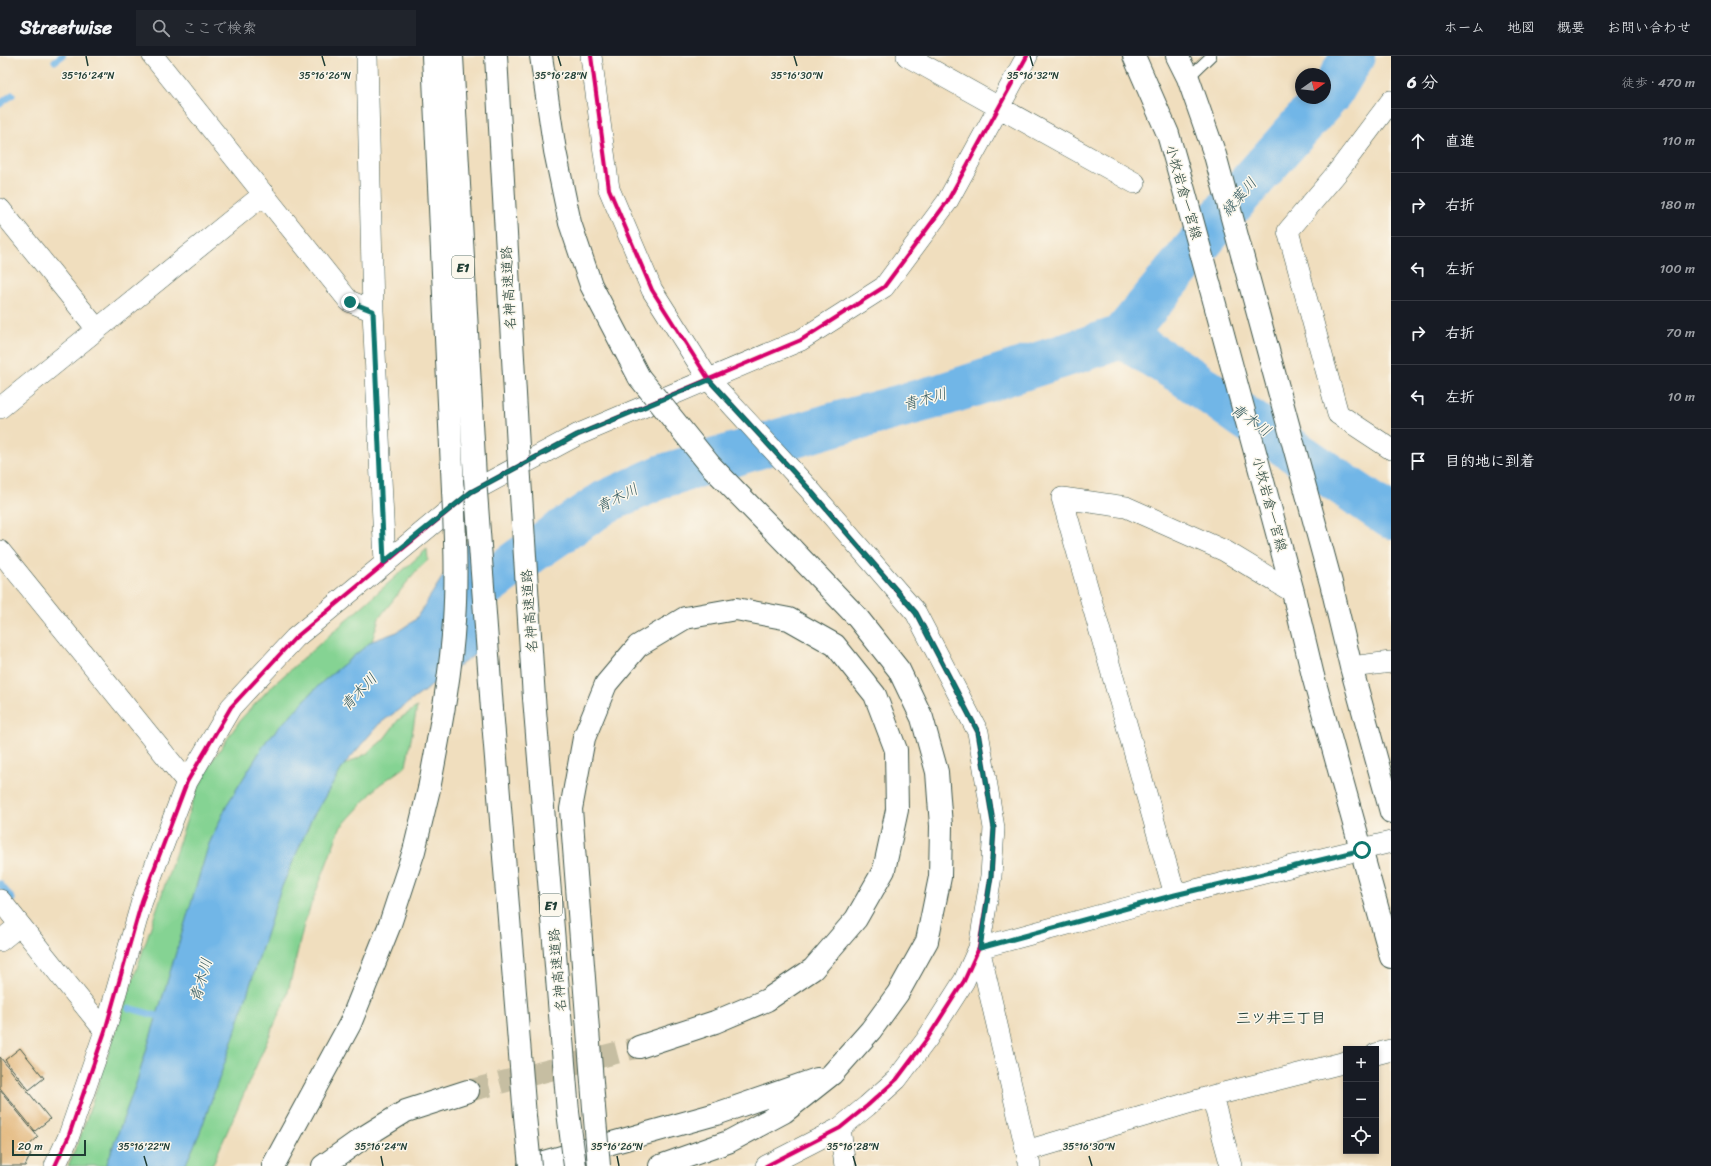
<!DOCTYPE html>
<html lang="ja">
<meta charset="utf-8">
<style>
body{margin:0;font-family:Sriracha,"Klee One",sans-serif;background:#20242c;color:#f1f3f6}
.controls{position:absolute;right:12px;bottom:12px;display:grid;overflow:hidden;border-radius:0px;box-shadow:0 2px 6px #0003}
.controls button{width:36px;height:36px;display:grid;place-items:center;padding:0;border:0;border-bottom:1px solid #363941;background:#171b24;color:#f1f3f6;font:20px sans-serif}
.compass{position:absolute;left:1295px;top:12px;width:36px;height:36px;border-radius:50%;background:#171b24;box-shadow:0 2px 6px #0003;rotate:75deg}
.scale{position:absolute;left:12px;bottom:10px;width:74px;box-sizing:border-box;padding-left:4px;border:2px solid #1f3d34;border-top:0;font-size:11px;line-height:14px;white-space:nowrap;color:#1f3d34;-webkit-text-stroke:3px #fbf7ec;paint-order:stroke}
.stop{position:absolute;width:12px;height:12px;margin:-9px;border:3px solid #0f766e;border-radius:50%;background:#fff}
.stop.end{background:#0f766e;border-color:#fff;box-shadow:0 1px 4px #0008}
.list{margin:0;padding:0;list-style:none}
h2{display:flex;justify-content:space-between;align-items:center;height:52px;margin:0;padding:0 16px;font-size:17px}
h2 small{font-size:13px;font-weight:400;color:#9ea1a6}
.list li{display:grid;grid-template-columns:26px 1fr auto;gap:12px;align-items:center;box-sizing:border-box;height:64px;padding:0 16px;border-top:1px solid #363941}
.list b{display:block;font-size:15px;white-space:nowrap}
.list em{font-size:13px;font-style:normal;color:#9ea1a6}
.icon{flex:none;width:22px;height:22px;fill:none;stroke:currentColor;stroke-width:2;stroke-linecap:round;stroke-linejoin:round}
.map{position:relative;flex:none;width:1391px;height:1110px;overflow:hidden}
header{display:flex;align-items:center;gap:24px;box-sizing:border-box;height:56px;padding:0 20px;background:#171b24;border-bottom:1px solid #363941}
header strong{font-size:19px}
nav{display:flex;gap:22px;margin-inline-start:auto;font-size:14px}
.search{width:280px;height:36px;background:#20242c;display:flex;align-items:center;gap:10px;box-sizing:border-box;padding:0 14px;border-radius:0px;color:#9ea1a6;font-size:15px}
main{display:flex}
aside{flex:1;background:#171b24}
.map>svg:first-child{display:block}
</style>
<header>
<strong>Streetwise</strong>
<div class="search"><svg class="icon" aria-label="search" viewBox="0 0 24 24"><circle cx="10" cy="10" r="6"/><path d="M15 15l6 6"/></svg>ここで検索</div>
<nav><a>ホーム</a><a>地図</a><a>概要</a><a>お問い合わせ</a></nav>
</header>
<main>
<div class="map">
<svg width="1391" height="1110" viewBox="0 0 1391 1110">
<rect width="100%" height="100%" fill="#fbf7ec"/>
<filter id="ink" filterUnits="userSpaceOnUse"><feTurbulence type="fractalNoise" baseFrequency=".025" numOctaves="2"/><feDisplacementMap in="SourceGraphic" scale="8" xChannelSelector="R" yChannelSelector="G"/><feConvolveMatrix kernelMatrix="1 2 1 2 8 2 1 2 1" color-interpolation-filters="sRGB"/></filter>
<filter id="wash" filterUnits="userSpaceOnUse"><feTurbulence type="fractalNoise" baseFrequency=".012" numOctaves="4" result="noise"/><feDisplacementMap in="SourceGraphic" scale="16" xChannelSelector="R" yChannelSelector="G"/><feGaussianBlur stdDeviation="0.9" result="paint"/><feColorMatrix in="noise" values="0 0 0 0 0 0 0 0 0 0 0 0 0 0 0 0 0 1.4 0 .05"/><feComposite in="paint" operator="in"/></filter>
<g filter="url(#wash)">
<rect width="100%" height="100%" fill="#f0debe"/>
<path fill="#85d393" stroke="#528864" d="M427 493 428 504 415 516 379 562 372 585 321 627 267 684 228 747 209 788 137 1025 106 1110H68L81 1079 196 736 212 705 241 663 272 630Z
M417 651 406 710 379 729 340 772 304 868 287 940 212 1110H185L200 1076 230 992 280 835 312 762 344 709 366 698 383 684 399 663Z"/>
<path fill="#71b6e7" stroke="#487a8e" d="M470 482 477 597 379 668 344 709 312 762 280 835 230 992 200 1076 185 1110H106L137 1025 209 788 228 747 267 684 321 627 372 585 397 576 415 564 445 517Z"/>
<g fill="none" stroke-linecap="round" stroke-linejoin="round">
<path stroke="#71b6e7" stroke-width="7" d="M55 5 62 0
M0 48 12 39
M0 828 12 843
M129 952 165 962"/>
<path stroke="#71b6e7" stroke-width="44" d="M1122 281 1242 136 1332 35 1353 0
M444 560 522 502 605 446 663 420 828 370 942 339 1122 281 1182 317 1244 361 1391 461"/>
</g>
<g id="blocks">
<path fill="#dfac67" d="M20 992 44 1022 29 1034 5 1004Z
M0 1001 50 1063 35 1075 0 1032Z
M0 1034 38 1081 26 1092 31 1098 25 1110H0Z"/>
</g>
</g>
<g filter="url(#ink)">
<use href="#blocks" fill-opacity="0" stroke="#3e5549" stroke-width="1"/>
<g fill="none" stroke-linecap="round" stroke-linejoin="round">
<path stroke="#c6bea2" stroke-width="22" stroke-dasharray="22 11" stroke-linecap="butt" d="M468 1035 639 991"/>
<defs>
<path id="lane" d="M1188 22 1211 0"/>
<path id="street" d="M153 0 349 245 373 255
M367 0 373 255 385 506
M591 0 609 133 652 234 709 324 809 433 916 557 978 676 994 772 991 820 979 892 964 925 927 983 897 1023 867 1050 840 1072 766 1110
M907 0 1135 127
M1391 45 1336 118 1288 175 1338 358 1391 393
M0 153 97 273
M0 352 264 138
M0 495 187 726
M1351 611 1391 606
M1175 839 1062 442 1126 451 1225 495 1293 536
M0 844 105 975
M0 885 20 869
M979 892 1175 839 1391 786
M979 892 1030 1110
M1376 998 1391 994
M1212 1040 1231 1110
M840 1072 845 1110
M1026 1095 1212 1040 1346 1006
M55 1110 68 1082 105 975 142 845 187 726 231 651 295 582 471 436 577 379 801 284 884 231 947 146 1027 0"/>
<path id="secondary" d="M1134 0 1168 78 1184 134 1293 536 1313 620 1391 901
M1177 0 1188 22 1215 99 1331 527 1351 611 1391 756"/>
<path id="highway" d="M433 0 453 434
M452 0 475 422
M496 0 518 391
M541 0 555 95 570 167 591 229 639 321
M534 642 568 1056
M492 653 525 1060
M594 1052 571 753 584 682 606 628 638 590 685 562 736 553 789 563 835 589 875 639 896 694 897 754 884 814 856 863 813 913 767 944 715 966 639 991
M273 1110 350 968 390 868 414 795 429 733
M323 1110 364 1081 406 1055 468 1035
M529 1110 716 1058 817 1023
M660 1110 728 1086 784 1056 832 1018 871 974 898 937 927 885 940 821 941 770 937 716 922 662 899 614 857 561 791 492"/>
</defs>
<use href="#lane" stroke="#3e5549" stroke-width="12"/>
<use href="#street" stroke="#3e5549" stroke-width="22"/>
<use href="#secondary" stroke="#3e5549" stroke-width="24"/>
<use href="#highway" stroke="#3e5549" stroke-width="24"/>
<use href="#lane" stroke="#fff" stroke-width="10"/>
<use href="#street" stroke="#fff" stroke-width="21"/>
<use href="#secondary" stroke="#fff" stroke-width="22"/>
<use href="#highway" stroke="#fff" stroke-width="22"/>
<defs>
<path id="highway-bridge" d="M639 321 710 409 791 492
M518 391 534 642
M475 422 492 653
M429 733C439 679 451 620 454 565 457 521 455 477 453 434
M594 1052 599 1110
M568 1056 575 1110
M525 1060 530 1110"/>
</defs>
<use href="#highway-bridge" stroke="#3e5549" stroke-width="24" stroke-linecap="butt"/>
<use href="#highway-bridge" stroke="#fff" stroke-width="22"/>
<defs>
<path id="cycleway" d="M591 0 609 133 652 234 709 324 809 433 916 557 978 676 994 772 991 820 979 892 964 925 927 983 897 1023 867 1050 840 1072 766 1110
M55 1110 68 1082 105 975 142 845 187 726 231 651 295 582 471 436 577 379 801 284 884 231 947 146 1027 0"/>
</defs>
<use href="#cycleway" stroke="#fbf7ec" stroke-width="6"/>
<use href="#cycleway" stroke="#d6006c" stroke-width="4"/>
</g>
</g>
<g fill="none" stroke-linecap="round" stroke-linejoin="round" filter="url(#ink)">
<path stroke="#0f766e" stroke-width="5" d="M350 246 373 255 384 506 471 436 577 379 709 324 809 433 916 557 978 676 994 772 991 820 980 892 1175 839 1362 794"/>
</g>
<path fill="none" stroke="#1f3d34" stroke-width="1.5" d="M86 0 88 10M322 0 325 10M558 0 561 10M794 0 797 10M1030 0 1033 10M144 1100 147 1110M381 1100 383 1110M617 1100 619 1110M853 1100 856 1110M1089 1100 1092 1110"/>
<g text-anchor="middle" stroke-width="3" stroke-linejoin="round" paint-order="stroke">
<g fill="#fbf7ec" stroke="#61756b" stroke-width="1">
<rect x="452" y="200" width="22" height="22" rx="3"/>
<rect x="540" y="838" width="22" height="22" rx="3"/>
</g>
<g font-size="13" font-weight="bold" fill="#1f3d34">
<text x="463" y="216">E1</text>
<text x="551" y="854">E1</text>
</g>
<g font-size="14" fill="#1f3d34" stroke="#fbf7ec">
<text transform="translate(1184 136) rotate(74)" y="5">小牧岩倉一宮線</text>
<text transform="translate(508 232) rotate(-93)" y="5">名神高速道路</text>
<text transform="translate(1270 448) rotate(75)" y="5">小牧岩倉一宮線</text>
<text transform="translate(529 555) rotate(-94)" y="5">名神高速道路</text>
<text transform="translate(557 914) rotate(-95)" y="5">名神高速道路</text>
</g>
<g font-size="15" font-style="italic" fill="#345b61" stroke="#fbf7ec">
<text transform="translate(1239 141) rotate(-49)" y="5">縁葉川</text>
<text transform="translate(925 343) rotate(-16)" y="5">青木川</text>
<text transform="translate(1251 364) rotate(35)" y="5">青木川</text>
<text transform="translate(617 442) rotate(-27)" y="5">青木川</text>
<text transform="translate(359 636) rotate(-47)" y="5">青木川</text>
<text transform="translate(201 924) rotate(-74)" y="5">青木川</text>
</g>
<g font-size="15" font-weight="bold" fill="#1f3d34" stroke="#fbf7ec">
<text x="1281" y="967">三ツ井三丁目</text>
</g>
</g>
<g font-size="10" text-anchor="middle" fill="#1f3d34" stroke="#fbf7ec" stroke-width="3" stroke-linejoin="round" paint-order="stroke">
<text x="88" y="23">35°16'24"N</text>
<text x="325" y="23">35°16'26"N</text>
<text x="561" y="23">35°16'28"N</text>
<text x="797" y="23">35°16'30"N</text>
<text x="1033" y="23">35°16'32"N</text>
<text x="144" y="1094">35°16'22"N</text>
<text x="381" y="1094">35°16'24"N</text>
<text x="617" y="1094">35°16'26"N</text>
<text x="853" y="1094">35°16'28"N</text>
<text x="1089" y="1094">35°16'30"N</text>
</g>
</svg>
<div class="controls">
<button>+</button>
<button>−</button>
<button><svg class="icon" aria-label="locate" viewBox="0 0 24 24"><circle cx="12" cy="12" r="6"/><path d="M12 2v4M12 18v4M2 12h4M18 12h4"/></svg></button>
</div>
<svg class="compass" viewBox="-18 -18 36 36"><path d="M0-13l5 13h-10z" fill="#e53935"/><path d="M0 13l5-13h-10z" fill="#9ea1a6"/></svg>
<div class="scale">20 m</div>
<div class="stop" style="left:1362px;top:794px"></div>
<div class="stop end" style="left:350px;top:246px"></div>
</div>
<aside>
<h2>6 分<small>徒歩 · 470 m</small></h2>
<ul class="list">
<li><svg class="icon" aria-label="ahead" viewBox="0 0 24 24"><path d="M12 20V5M6 11l6-6 6 6"/></svg><div><b>直進</b></div><em>110 m</em></li>
<li><svg class="icon" aria-label="right" viewBox="0 0 24 24"><path d="M7 20v-9h11M14 6l5 5-5 5"/></svg><div><b>右折</b></div><em>180 m</em></li>
<li><svg class="icon" aria-label="left" viewBox="0 0 24 24"><path d="M17 20v-9H6M10 6l-5 5 5 5"/></svg><div><b>左折</b></div><em>100 m</em></li>
<li><svg class="icon" aria-label="right" viewBox="0 0 24 24"><path d="M7 20v-9h11M14 6l5 5-5 5"/></svg><div><b>右折</b></div><em>70 m</em></li>
<li><svg class="icon" aria-label="left" viewBox="0 0 24 24"><path d="M17 20v-9H6M10 6l-5 5 5 5"/></svg><div><b>左折</b></div><em>10 m</em></li>
<li><svg class="icon" aria-label="arrive" viewBox="0 0 24 24"><path d="M6 21V4h12l-3 4 3 4H6"/></svg><div><b>目的地に到着</b></div></li>
</ul>
</aside>
</main>
